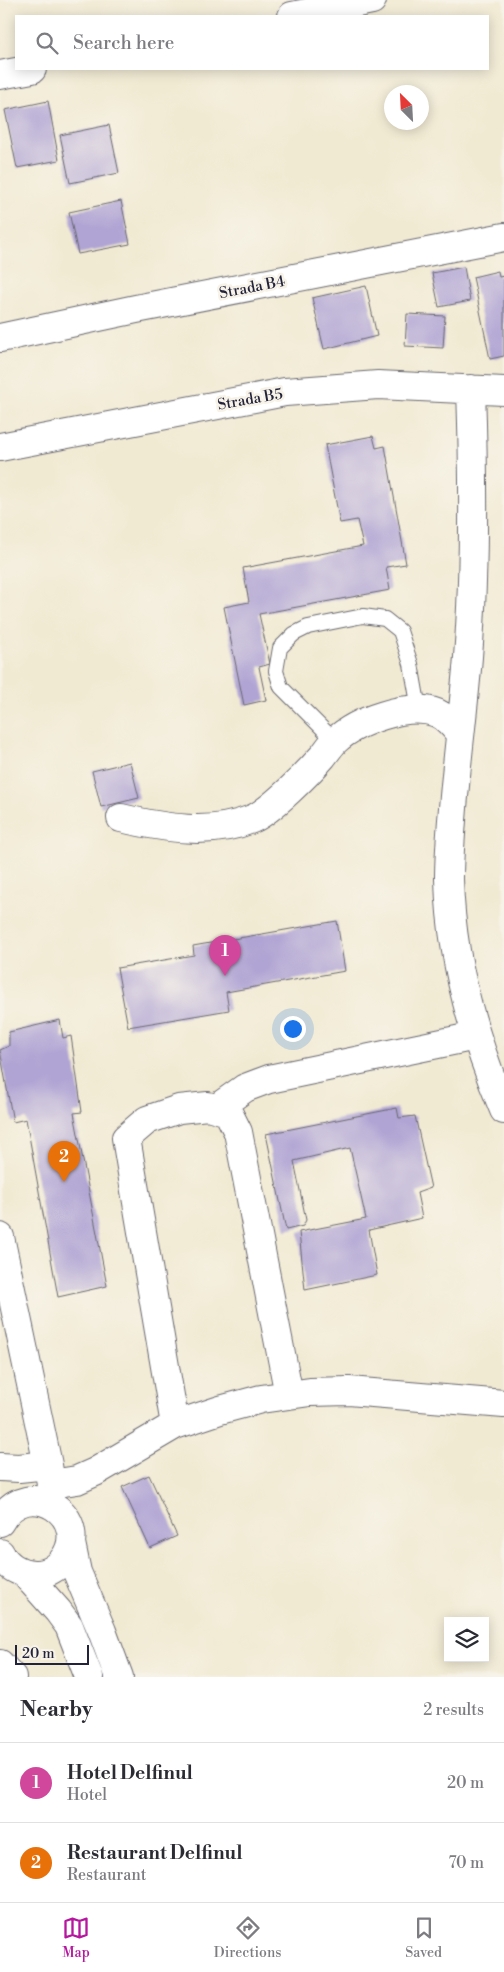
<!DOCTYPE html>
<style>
body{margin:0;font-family:"Libre Bodoni",serif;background:#f7f7f7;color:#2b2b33}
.controls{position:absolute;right:15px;bottom:15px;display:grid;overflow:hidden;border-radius:0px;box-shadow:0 2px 12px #0003}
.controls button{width:45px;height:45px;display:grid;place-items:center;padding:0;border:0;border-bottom:1px solid #e1e1e2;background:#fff;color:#2b2b33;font:25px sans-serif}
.compass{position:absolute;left:384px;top:85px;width:45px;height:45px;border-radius:50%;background:#fff;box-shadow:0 2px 12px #0003;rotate:336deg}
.scale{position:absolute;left:15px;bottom:12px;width:74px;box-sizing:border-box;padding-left:5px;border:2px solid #22223b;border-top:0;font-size:14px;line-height:18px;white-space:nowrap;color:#22223b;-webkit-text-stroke:4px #f7f3e8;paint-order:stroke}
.you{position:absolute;left:292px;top:1028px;width:18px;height:18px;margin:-12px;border:4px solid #fff;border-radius:50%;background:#1a73e8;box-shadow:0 0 0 8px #1a73e833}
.badge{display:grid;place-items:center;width:32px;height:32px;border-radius:50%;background:#b5179e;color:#fff;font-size:16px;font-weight:700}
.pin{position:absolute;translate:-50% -41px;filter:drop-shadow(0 1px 2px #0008)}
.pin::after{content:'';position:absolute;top:26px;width:18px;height:15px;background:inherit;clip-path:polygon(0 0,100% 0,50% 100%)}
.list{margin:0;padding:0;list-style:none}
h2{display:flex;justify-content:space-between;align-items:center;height:65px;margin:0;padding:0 20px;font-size:21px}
h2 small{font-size:16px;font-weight:400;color:#7c7c81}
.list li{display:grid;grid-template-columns:32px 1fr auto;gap:15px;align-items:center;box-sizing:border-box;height:80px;padding:0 20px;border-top:1px solid #e1e1e2}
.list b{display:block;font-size:19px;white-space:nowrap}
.list p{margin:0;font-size:16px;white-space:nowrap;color:#7c7c81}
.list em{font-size:16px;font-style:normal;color:#7c7c81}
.icon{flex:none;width:28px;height:28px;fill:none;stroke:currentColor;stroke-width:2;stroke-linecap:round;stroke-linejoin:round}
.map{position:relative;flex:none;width:504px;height:1677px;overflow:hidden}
.search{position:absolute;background:#fff;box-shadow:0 2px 12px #0003;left:15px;right:15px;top:15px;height:55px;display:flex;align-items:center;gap:12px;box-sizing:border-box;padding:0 18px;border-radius:0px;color:#7c7c81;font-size:19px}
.sheet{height:225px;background:#fff}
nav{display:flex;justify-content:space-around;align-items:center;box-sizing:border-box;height:70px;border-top:1px solid #e1e1e2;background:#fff;font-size:14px;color:#7c7c81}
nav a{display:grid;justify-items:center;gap:2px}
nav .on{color:#b5179e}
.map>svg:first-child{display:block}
</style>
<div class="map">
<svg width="504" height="1677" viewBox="0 0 504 1677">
<rect width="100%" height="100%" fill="#f7f3e8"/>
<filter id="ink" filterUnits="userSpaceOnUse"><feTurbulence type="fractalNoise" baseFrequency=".02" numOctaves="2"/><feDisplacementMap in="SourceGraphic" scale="10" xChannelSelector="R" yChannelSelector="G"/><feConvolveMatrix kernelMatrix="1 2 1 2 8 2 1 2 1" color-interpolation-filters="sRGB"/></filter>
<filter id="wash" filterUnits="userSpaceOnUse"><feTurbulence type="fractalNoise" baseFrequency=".0096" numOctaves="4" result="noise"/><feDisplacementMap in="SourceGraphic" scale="20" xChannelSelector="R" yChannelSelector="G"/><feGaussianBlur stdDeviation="1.12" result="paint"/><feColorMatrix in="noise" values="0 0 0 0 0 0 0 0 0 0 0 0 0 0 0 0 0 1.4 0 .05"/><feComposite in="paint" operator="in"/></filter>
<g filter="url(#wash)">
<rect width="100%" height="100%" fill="#f1ead3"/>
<g id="blocks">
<path fill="#b0a4d4" d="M48 101 59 160 17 168 5 110Z
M109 125 119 173 70 183 60 135Z
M121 201 130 244 78 254 69 212Z
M464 267 470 301 439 307 432 273Z
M498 271 499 277 504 276V356L490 359 473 277Z
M366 286 377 336 324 349 312 298Z
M407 314 445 316 443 348 405 346Z
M373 436 376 448 385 446 406 564 386 567 390 590 259 614 270 664 259 667 266 700 244 705 224 607 249 602 243 568 363 546 357 520 340 523 325 445Z
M130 762 139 798 101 807 92 771Z
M337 921 345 971 226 992 229 1010 128 1027 117 968 194 955 193 946Z
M60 1020 63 1038 71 1036 82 1112 74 1113 107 1286 58 1297 26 1119 13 1122 0 1050 9 1046V1032Z
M397 1108 399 1118 415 1116 431 1188 417 1193 422 1218 369 1230 377 1275 305 1290 299 1232 366 1219 350 1148 294 1161 306 1220 303 1226 286 1230 266 1134Z
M149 1475 177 1536 150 1548 122 1487Z"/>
</g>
</g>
<g filter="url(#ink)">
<use href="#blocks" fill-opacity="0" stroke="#6a6870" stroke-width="1"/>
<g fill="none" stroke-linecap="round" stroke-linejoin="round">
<defs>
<path id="service" d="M335 741 281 687 276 671 280 648 294 634 308 627 363 616 385 619 400 631 411 664 419 709"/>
<path id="minor" d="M292 16 372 0
M0 75 32 69
M0 338 136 309 504 237
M471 389C474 478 475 568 468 657 464 707 457 758 453 808 451 832 449 855 449 879 451 959 473 1037 504 1110
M0 447 285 392 378 385 504 391
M121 818C164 828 211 836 252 819 271 811 309 772 323 756 327 751 330 746 335 741 356 721 408 702 437 713 446 717 453 725 459 733
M217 1108 245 1088 269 1079 476 1036
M0 1237 48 1465 51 1484 49 1501
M175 1425 126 1138 147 1120 179 1109 208 1106 228 1112 238 1132 289 1395
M0 1467 19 1468 48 1465
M51 1484 77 1480 95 1472 175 1425 220 1410 261 1399 310 1392 349 1391 504 1404
M0 1664 12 1677"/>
<path id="secondary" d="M0 1522C28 1472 95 1518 63 1560 56 1569 45 1575 33 1574 18 1573 7 1566 0 1553
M71 1543 77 1572 102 1631 119 1677
M25 1574 58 1611 69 1626 89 1677"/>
</defs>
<use href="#service" stroke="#6a6870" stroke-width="16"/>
<use href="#minor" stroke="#6a6870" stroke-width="30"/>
<use href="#secondary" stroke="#6a6870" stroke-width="30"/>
<use href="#service" stroke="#fff" stroke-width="14"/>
<use href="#minor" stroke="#fff" stroke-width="28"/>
<use href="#secondary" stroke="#fff" stroke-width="28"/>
</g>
</g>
<g text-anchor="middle" stroke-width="5" stroke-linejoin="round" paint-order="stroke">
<g font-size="15" fill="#22223b" stroke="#f7f3e8">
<text transform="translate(252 287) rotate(-11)" y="5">Strada B4</text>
<text transform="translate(250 399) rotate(-10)" y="5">Strada B5</text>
</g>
</g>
</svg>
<div class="controls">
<button><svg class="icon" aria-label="layers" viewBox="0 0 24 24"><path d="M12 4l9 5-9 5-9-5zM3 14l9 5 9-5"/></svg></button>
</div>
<svg class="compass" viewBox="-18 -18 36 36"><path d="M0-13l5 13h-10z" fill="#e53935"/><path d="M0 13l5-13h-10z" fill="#7c7c81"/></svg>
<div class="scale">20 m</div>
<div class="you"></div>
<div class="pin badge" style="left:225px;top:976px;background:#d1479c">1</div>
<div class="pin badge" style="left:64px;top:1182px;background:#e8710a">2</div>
<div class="search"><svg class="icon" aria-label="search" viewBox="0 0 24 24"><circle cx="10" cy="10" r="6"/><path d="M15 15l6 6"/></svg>Search here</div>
</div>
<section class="sheet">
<h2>Nearby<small>2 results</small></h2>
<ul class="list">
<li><span class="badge" style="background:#d1479c">1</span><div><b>Hotel Delfinul</b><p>Hotel</p></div><em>20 m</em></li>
<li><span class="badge" style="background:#e8710a">2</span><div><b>Restaurant Delfinul</b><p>Restaurant</p></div><em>70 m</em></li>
</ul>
</section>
<nav>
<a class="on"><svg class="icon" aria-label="map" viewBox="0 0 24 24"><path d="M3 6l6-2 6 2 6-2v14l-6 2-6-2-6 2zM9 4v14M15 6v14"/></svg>Map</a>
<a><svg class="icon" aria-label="directions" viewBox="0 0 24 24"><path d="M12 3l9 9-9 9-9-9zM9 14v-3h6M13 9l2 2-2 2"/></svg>Directions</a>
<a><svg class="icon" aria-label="saved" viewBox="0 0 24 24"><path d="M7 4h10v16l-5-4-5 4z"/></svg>Saved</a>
</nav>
